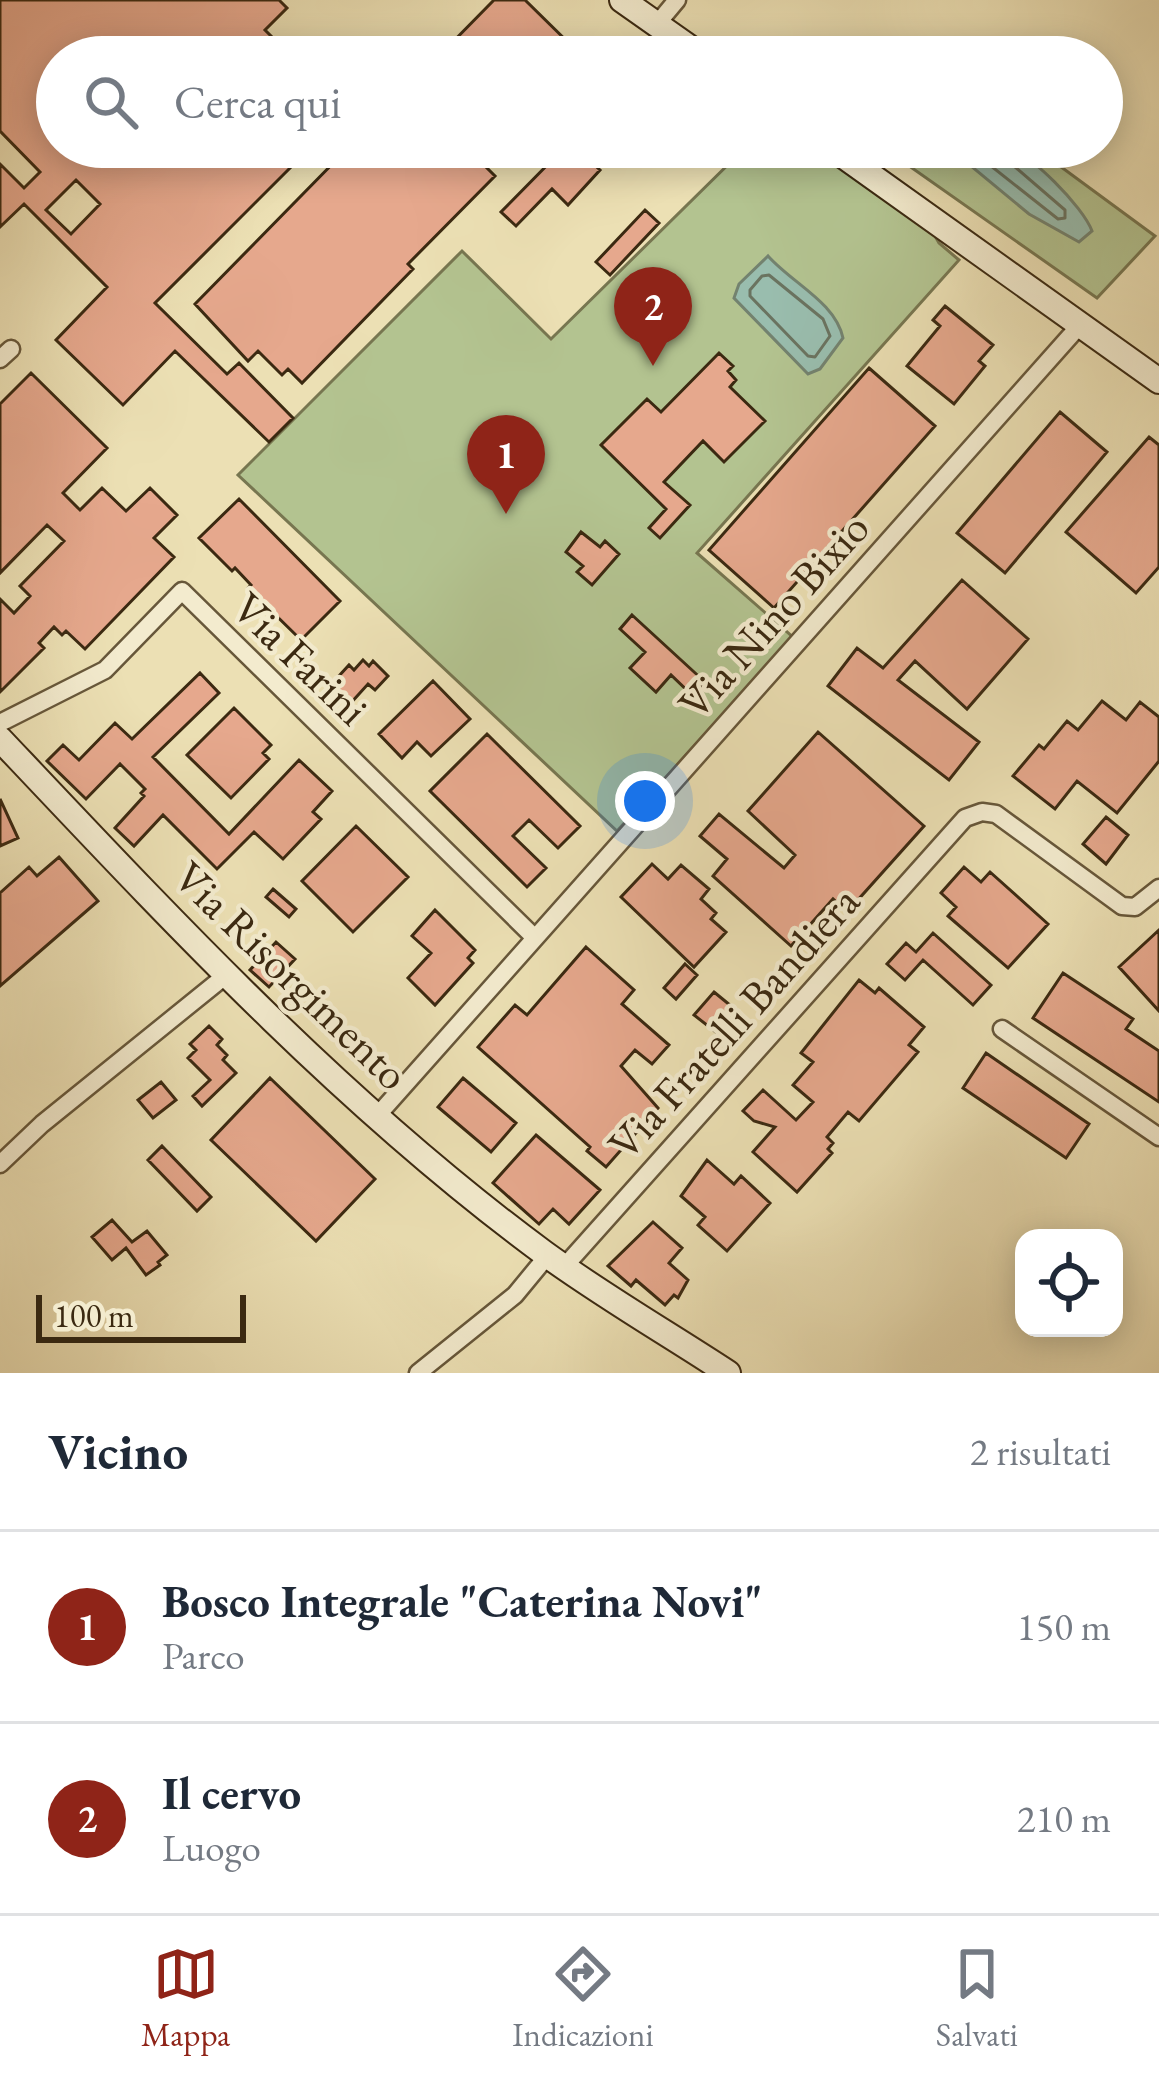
<!DOCTYPE html>
<html lang="it">
<style>
body{margin:0;font-family:"EB Garamond",serif;background:#f2f2f3;color:#1f2937}
.controls{position:absolute;right:36px;bottom:36px;display:grid;overflow:hidden;border-radius:24px;box-shadow:0 6px 30px #0003}
.controls button{width:108px;height:108px;display:grid;place-items:center;padding:0;border:0;border-bottom:3px solid #e0e1e3;background:#fff;color:#1f2937;font:60px sans-serif}
.scale{position:absolute;left:36px;bottom:30px;width:210px;box-sizing:border-box;padding-left:12px;border:6px solid #3b2911;border-top:0;font-size:33px;line-height:42px;white-space:nowrap;color:#3b2911;-webkit-text-stroke:9px #f3ebce;paint-order:stroke}
.you{position:absolute;left:645px;top:801px;width:42px;height:42px;margin:-30px;border:9px solid #fff;border-radius:50%;background:#1a73e8;box-shadow:0 0 0 18px #1a73e833}
.badge{display:grid;place-items:center;width:78px;height:78px;border-radius:50%;background:#8f2418;color:#fff;font-size:39px;font-weight:700}
.pin{position:absolute;translate:-50% -99px;filter:drop-shadow(0 3px 6px #0008)}
.pin::after{content:'';position:absolute;top:63px;width:42px;height:36px;background:inherit;clip-path:polygon(0 0,100% 0,50% 100%)}
.list{margin:0;padding:0;list-style:none}
h2{display:flex;justify-content:space-between;align-items:center;height:156px;margin:0;padding:0 48px;font-size:51px}
h2 small{font-size:39px;font-weight:400;color:#747a83}
.list li{display:grid;grid-template-columns:78px 1fr auto;gap:36px;align-items:center;box-sizing:border-box;height:192px;padding:0 48px;border-top:3px solid #e0e1e3}
.list b{display:block;font-size:45px;white-space:nowrap}
.list p{margin:0;font-size:39px;white-space:nowrap;color:#747a83}
.list em{font-size:39px;font-style:normal;color:#747a83}
.icon{flex:none;width:66px;height:66px;fill:none;stroke:currentColor;stroke-width:2;stroke-linecap:round;stroke-linejoin:round}
.map{position:relative;flex:none;width:1159px;height:1373px;overflow:hidden}
.search{position:absolute;background:#fff;box-shadow:0 6px 30px #0003;left:36px;right:36px;top:36px;height:132px;display:flex;align-items:center;gap:30px;box-sizing:border-box;padding:0 42px;border-radius:66px;color:#747a83;font-size:45px}
.sheet{height:540px;background:#fff}
nav{display:flex;justify-content:space-around;align-items:center;box-sizing:border-box;height:168px;border-top:3px solid #e0e1e3;background:#fff;font-size:33px;color:#747a83}
nav a{display:grid;justify-items:center;gap:6px}
nav .on{color:#8f2418}
.map>svg:first-child{display:block}
</style>
<div class="map">
<svg width="1159" height="1373" viewBox="0 0 1159 1373">
<rect width="100%" height="100%" fill="#ece0b4"/>
<filter id="stains"><feTurbulence type="fractalNoise" baseFrequency=".00167" numOctaves="4"/><feColorMatrix values="0 0 0 0 .2 0 0 0 0 .09 0 0 0 0 .02 0 0 0 .5 -.17"/></filter>
<radialGradient id="worn" r=".72"><stop offset=".6" stop-color="#630" stop-opacity="0"/><stop offset="1" stop-color="#630" stop-opacity=".3"/></radialGradient>
<path fill="#b3c390" stroke="#777650" stroke-width="3" d="M746 147H810L931 229 939 243 959 260 697 553 793 637 617 831 238 475 462 251 551 339Z
M903 147H1034L1155 236 1097 298 895 156Z"/>
<path fill="#99bdae" stroke="#73826f" stroke-width="3" d="M948 147C966 147 988 144 1005 147 1030 152 1083 207 1092 231L1079 242 1029 214Z
M768 256C793 284 835 302 843 338L820 369 808 374 734 298 739 284Z"/>
<g fill="none" stroke-linecap="round" stroke-linejoin="round">
<path stroke="#6a7360" stroke-width="3" d="M967 147 1058 219 1065 218V210L1007 160 1003 147
M769 275 823 319 830 336 815 357 808 356 750 296V290L762 276Z"/>
</g>
<path fill="#e6a88d" stroke="#3b2911" stroke-width="3" fill-rule="evenodd" d="M0 0H279L287 8 265 30 274 39 257 57H57V147H311L155 303 227 374 239 363 293 418 269 442 175 351 123 405 56 340 107 287 24 204 0 227V164L24 188 40 172 0 131ZM76 180 100 204 71 234 46 210Z
M494 0H525L583 57H438Z
M349 147H504L485 166 495 176 408 264 413 269 302 383 288 369 282 375 258 351 248 361 195 304Z
M565 147H575L600 170 568 205 552 189 516 226 501 212Z
M645 210 659 223 610 275 596 262Z
M945 306 993 345 979 361 985 366 954 404 907 366 940 326 933 320Z
M719 353 733 366 728 371 736 380 730 387 765 421 724 462 703 441 664 482 690 505 660 538 649 528 666 509 601 445 647 399 661 412Z
M869 368 935 426 774 608 709 550Z
M31 373 107 448 63 493 80 510 102 488 126 511 150 488 177 515 154 538 174 557 85 649 66 631 62 635 54 627 39 643 44 648 0 692V599L14 613 30 596 20 586 64 541 47 525 0 573V404Z
M1060 412 1107 452 1005 573 957 533Z
M1149 437 1159 445V567L1136 593 1066 532Z
M239 499 340 601 301 640 248 588 251 585 235 568 232 571 199 538Z
M581 532 600 547 605 541 619 554 592 585 577 572 583 566 566 552Z
M962 580 1028 639 967 709 915 661 898 680 979 742 949 780 828 686 857 648 883 668Z
M632 615 705 682 693 696 671 675 656 692 630 668 645 652 620 629Z
M363 660 369 666 373 661 388 676 375 690 368 684 349 705 334 690 342 681 338 677 349 665 354 670Z
M200 673 219 693 153 757 229 834 299 760 332 791 313 812 321 819 283 859 254 832 217 869 163 815 134 846 115 828 144 796 141 793 145 789 120 764 86 799 47 761 63 745 79 760 115 723 132 739Z
M433 681 470 719 431 756 417 742 402 758 379 734Z
M1102 701 1126 720 1140 702 1159 717V761L1117 813 1077 781 1055 809 1013 776 1039 745 1044 749 1067 721 1078 730Z
M234 708 271 745 263 753 269 759 231 798 187 755Z
M818 732 924 826 847 912 833 899 791 946 713 876 727 859 700 836 719 814 784 868 795 855 748 811Z
M487 734 580 826 558 848 529 820 513 836 546 868 527 887 430 791Z
M0 799 18 838 0 846Z
M1106 817 1128 835 1106 864 1083 844Z
M356 826 408 877 353 932 302 881Z
M59 857 98 901 0 986V893L29 867 37 876Z
M652 864 668 879 681 865 709 889 701 899 716 913 711 919 726 932 694 967 621 897Z
M964 867 981 882 990 872 1048 924 1008 968 948 916 956 907 941 893Z
M273 889 296 909 289 917 266 897Z
M435 910 475 950 468 958 473 963 435 1005 408 978 431 953 412 936Z
M1159 930V1011L1119 967Z
M933 933 991 985 973 1005 923 960 905 980 887 964 906 943 916 952Z
M276 942 295 959 269 987 250 970Z
M586 947 634 990 622 1004 669 1045 652 1064 635 1050 621 1066 658 1108 606 1167 587 1151 590 1147 478 1047 515 1005 527 1015Z
M685 964 697 975 676 999 664 988Z
M1063 973 1133 1019 1126 1029 1159 1051V1102L1033 1018Z
M859 980 875 993 879 988 924 1027 909 1045 918 1052 859 1121 848 1112 827 1137 833 1143 828 1149 832 1153 797 1192 753 1152 775 1127 754 1121 743 1111 763 1090 796 1120 813 1102 793 1085 813 1062 801 1053Z
M714 992 736 1010 717 1033 694 1015Z
M209 1026 222 1039 217 1045 227 1055 223 1060 236 1073 202 1106 193 1096 210 1080 188 1058 196 1050 190 1044Z
M986 1053 1089 1124 1066 1158 963 1088Z
M270 1078 375 1179 316 1241 211 1140Z
M463 1078 516 1123 491 1152 438 1107Z
M161 1082 176 1100 153 1118 138 1100Z
M536 1135 600 1190 569 1224 553 1209 539 1224 493 1183Z
M162 1146 211 1197 197 1211 148 1160Z
M707 1160 734 1184 741 1176 770 1203 727 1251 698 1225 705 1217 681 1196Z
M112 1220 132 1242 147 1231 167 1255 158 1262 160 1265 146 1275 126 1248 112 1260 92 1237Z
M653 1222 682 1248 669 1263 688 1280 678 1298 674 1295 665 1305 636 1280 631 1286 608 1266Z"/>
<g fill="none" stroke-linecap="round" stroke-linejoin="round">
<defs>
<path id="street" d="M657 24 677 0
M0 359 11 349
M0 723 105 670 182 591 533 936
M1002 1029 1159 1137
M377 1116 1080 325
M0 1164 42 1124 225 976
M564 1267 965 818 982 812 996 814 1122 906 1135 907 1159 888
M418 1373 515 1295 548 1255"/>
<path id="secondary" d="M622 0 703 57
M831 147 1159 381
M0 739C172 921 342 1104 544 1253 603 1296 667 1333 728 1373"/>
</defs>
<use href="#street" stroke="#67573a" stroke-width="21"/>
<use href="#secondary" stroke="#3b2911" stroke-width="28"/>
<use href="#street" stroke="#f3ebce" stroke-width="16"/>
<use href="#secondary" stroke="#f3ebce" stroke-width="24"/>
</g>
<g text-anchor="middle" stroke-width="9" stroke-linejoin="round" paint-order="stroke">
<g font-size="45" fill="#3b2911" stroke="#f3ebce">
<text transform="translate(773 615) rotate(-48)" y="16">Via Nino Bixio</text>
<text transform="translate(301 658) rotate(44)" y="16">Via Farini</text>
<text transform="translate(292 975) rotate(44)" y="16">Via Risorgimento</text>
<text transform="translate(733 1022) rotate(-48)" y="16">Via Fratelli Bandiera</text>
</g>
</g>
<rect width="100%" height="100%" filter="url(#stains)"/>
<rect width="100%" height="100%" fill="url(#worn)"/>
</svg>
<div class="controls">
<button><svg class="icon" aria-label="locate" viewBox="0 0 24 24"><circle cx="12" cy="12" r="6"/><path d="M12 2v4M12 18v4M2 12h4M18 12h4"/></svg></button>
</div>
<div class="scale">100 m</div>
<div class="you"></div>
<div class="pin badge" style="left:506px;top:514px">1</div>
<div class="pin badge" style="left:653px;top:366px">2</div>
<div class="search"><svg class="icon" aria-label="search" viewBox="0 0 24 24"><circle cx="10" cy="10" r="6"/><path d="M15 15l6 6"/></svg>Cerca qui</div>
</div>
<section class="sheet">
<h2>Vicino<small>2 risultati</small></h2>
<ul class="list">
<li><span class="badge">1</span><div><b>Bosco Integrale &quot;Caterina Novi&quot;</b><p>Parco</p></div><em>150 m</em></li>
<li><span class="badge">2</span><div><b>Il cervo</b><p>Luogo</p></div><em>210 m</em></li>
</ul>
</section>
<nav>
<a class="on"><svg class="icon" aria-label="map" viewBox="0 0 24 24"><path d="M3 6l6-2 6 2 6-2v14l-6 2-6-2-6 2zM9 4v14M15 6v14"/></svg>Mappa</a>
<a><svg class="icon" aria-label="directions" viewBox="0 0 24 24"><path d="M12 3l9 9-9 9-9-9zM9 14v-3h6M13 9l2 2-2 2"/></svg>Indicazioni</a>
<a><svg class="icon" aria-label="saved" viewBox="0 0 24 24"><path d="M7 4h10v16l-5-4-5 4z"/></svg>Salvati</a>
</nav>
